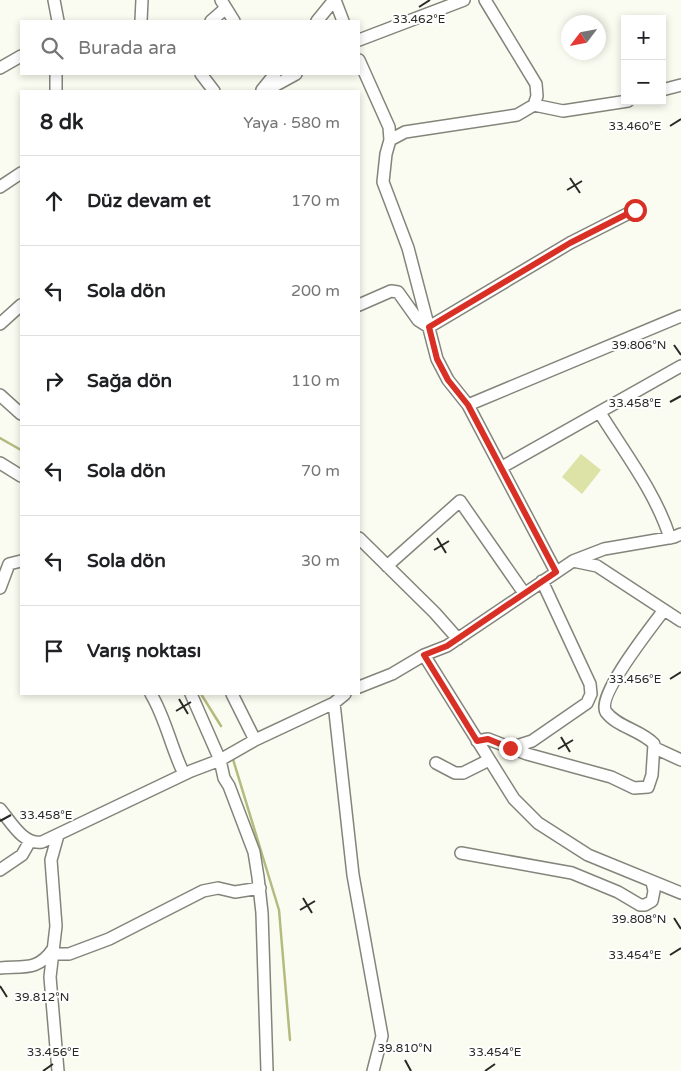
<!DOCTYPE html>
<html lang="tr">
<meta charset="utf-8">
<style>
body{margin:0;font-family:"Varela Round",sans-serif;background:#f6f6f6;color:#202124}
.controls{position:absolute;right:15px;top:15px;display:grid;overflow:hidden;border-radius:0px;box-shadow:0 2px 8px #0003}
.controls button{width:45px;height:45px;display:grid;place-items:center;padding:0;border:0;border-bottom:1px solid #e0e0e0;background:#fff;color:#202124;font:25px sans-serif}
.compass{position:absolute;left:561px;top:15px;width:45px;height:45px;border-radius:50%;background:#fff;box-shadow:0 2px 8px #0003;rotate:238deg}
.stop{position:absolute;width:15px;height:15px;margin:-11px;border:4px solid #d93025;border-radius:50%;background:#fff}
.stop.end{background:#d93025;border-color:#fff;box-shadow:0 1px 5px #0008}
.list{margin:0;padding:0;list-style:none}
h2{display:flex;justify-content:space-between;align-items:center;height:65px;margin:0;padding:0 20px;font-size:21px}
h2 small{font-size:16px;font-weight:400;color:#757577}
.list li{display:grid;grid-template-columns:32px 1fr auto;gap:15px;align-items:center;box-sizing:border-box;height:90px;padding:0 20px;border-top:1px solid #e0e0e0}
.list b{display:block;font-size:19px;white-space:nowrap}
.list em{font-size:16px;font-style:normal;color:#757577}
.icon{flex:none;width:28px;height:28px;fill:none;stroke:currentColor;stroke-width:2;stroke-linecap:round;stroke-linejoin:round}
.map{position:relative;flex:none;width:681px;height:1071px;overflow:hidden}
.search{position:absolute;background:#fff;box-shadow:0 2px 8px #0003;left:20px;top:20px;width:340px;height:55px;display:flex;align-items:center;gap:12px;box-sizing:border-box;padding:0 18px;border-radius:0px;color:#757577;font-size:19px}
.panel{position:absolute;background:#fff;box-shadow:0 2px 8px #0003;left:20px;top:90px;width:340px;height:605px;border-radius:0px}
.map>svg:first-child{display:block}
</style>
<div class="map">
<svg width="681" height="1071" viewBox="0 0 681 1071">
<rect width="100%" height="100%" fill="#fafcf1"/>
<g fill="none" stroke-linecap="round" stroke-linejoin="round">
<path stroke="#b5ba7f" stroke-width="2.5" d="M0 438 21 450
M201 694 221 726
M232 756 279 910 290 1040"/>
</g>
<path fill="#dde3a6" d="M581 454 601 470 582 494 562 477Z"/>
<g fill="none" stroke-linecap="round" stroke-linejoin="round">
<defs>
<path id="minor" d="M54 0 58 21
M221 0 234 21
M335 0 343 21
M141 21 142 0
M211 21 226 8
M317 21 334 0
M359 40 464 0
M359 60 389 127 390 140 386 154 383 182 408 248 437 359 448 380 468 405 556 572
M0 68 21 56
M56 74V91
M201 74 214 91
M262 90 275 74
M662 90 681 85
M265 91 296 74
M534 105 563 111 628 101
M390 140 405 132 517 115 534 105 537 96 536 84 485 0
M0 187 21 173
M359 305 391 291 398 292 418 320 429 327 570 243 635 210
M0 324 21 305
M0 395 21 414
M468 405 681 316
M600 413C624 452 656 493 670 538
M0 463 21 476
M502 467 681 366
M359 538 435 613 458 639
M573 561 604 549 674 537 681 534
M387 566 460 501 524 593
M0 588 9 564 21 561
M424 655 514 799 538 823 588 855 681 893
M359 687 392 674 424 655 447 646 573 561 597 566 681 621
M151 694C166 719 171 748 184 774
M232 694 255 740
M334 703 353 875 382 1036 373 1071
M477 741 488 739 527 754 611 777 634 788 648 787 652 775 654 744C641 730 617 727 606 712 596 696 653 625 664 610
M510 748 532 741 587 703 591 694 590 684 542 581
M655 748 681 760
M436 763 455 773H463L489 760
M0 809C11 822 23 845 42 842L191 771 220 760 191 694
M58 835 51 860 56 926 50 977 58 1071
M461 853 572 873 618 892 640 905H645L652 901 654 891 652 882
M0 870 22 855 30 841
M54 954H69L109 939 203 891 218 888 235 892 260 888
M0 968C24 966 38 971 53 949
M267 1071 262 913 258 877 254 852 229 786 224 778 220 760 255 740 334 703 345 694"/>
</defs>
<use href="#minor" stroke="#83857b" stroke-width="14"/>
<use href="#minor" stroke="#fff" stroke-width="11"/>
</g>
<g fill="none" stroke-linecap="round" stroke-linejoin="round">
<path stroke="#d93025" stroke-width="6" d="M510 748 488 739 477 741 424 655 447 646 556 572 468 405 448 380 437 359 429 327 570 243 635 210"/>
</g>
<path fill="none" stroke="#292a26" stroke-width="2" d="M419 7 430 0M670 126 681 119M570 178 580 193M567 190 582 181M674 345 681 355M670 402 681 396M437 538 446 553M434 550 449 541M670 679 681 672M179 699 188 714M176 711 191 702M561 737 570 752M558 749 573 740M0 821 11 815M303 898 312 913M300 910 315 901M674 918 681 929M670 955 681 948M0 986 7 997M405 1060 411 1071M43 1071 53 1064M485 1071 495 1064"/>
<g font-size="12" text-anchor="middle" fill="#292a26" stroke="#fff" stroke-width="4" stroke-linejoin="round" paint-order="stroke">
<text x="419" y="23">33.462°E</text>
<text x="635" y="130">33.460°E</text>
<text x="639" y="349">39.806°N</text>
<text x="635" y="407">33.458°E</text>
<text x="635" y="683">33.456°E</text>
<text x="46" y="819">33.458°E</text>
<text x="639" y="923">39.808°N</text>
<text x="635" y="959">33.454°E</text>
<text x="42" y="1001">39.812°N</text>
<text x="405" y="1052">39.810°N</text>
<text x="53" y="1056">33.456°E</text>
<text x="495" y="1056">33.454°E</text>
</g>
</svg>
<div class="controls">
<button>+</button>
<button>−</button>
</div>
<svg class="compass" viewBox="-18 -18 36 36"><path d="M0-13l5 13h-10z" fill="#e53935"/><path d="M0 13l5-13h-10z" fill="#757577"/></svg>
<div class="stop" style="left:635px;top:210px"></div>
<div class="stop end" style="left:510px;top:748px"></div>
<div class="search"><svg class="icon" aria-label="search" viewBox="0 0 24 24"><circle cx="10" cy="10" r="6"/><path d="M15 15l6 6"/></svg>Burada ara</div>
<section class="panel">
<h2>8 dk<small>Yaya · 580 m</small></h2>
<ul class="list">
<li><svg class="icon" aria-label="ahead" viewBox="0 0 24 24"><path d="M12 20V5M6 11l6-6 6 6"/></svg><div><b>Düz devam et</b></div><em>170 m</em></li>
<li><svg class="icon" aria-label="left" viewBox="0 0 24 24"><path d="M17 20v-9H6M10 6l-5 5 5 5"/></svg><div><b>Sola dön</b></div><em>200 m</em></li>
<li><svg class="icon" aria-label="right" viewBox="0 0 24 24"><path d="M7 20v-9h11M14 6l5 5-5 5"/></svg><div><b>Sağa dön</b></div><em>110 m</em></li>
<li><svg class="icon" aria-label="left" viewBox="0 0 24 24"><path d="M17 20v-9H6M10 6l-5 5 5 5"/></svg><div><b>Sola dön</b></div><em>70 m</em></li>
<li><svg class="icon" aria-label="left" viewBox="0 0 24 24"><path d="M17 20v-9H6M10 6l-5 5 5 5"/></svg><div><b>Sola dön</b></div><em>30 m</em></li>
<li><svg class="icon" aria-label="arrive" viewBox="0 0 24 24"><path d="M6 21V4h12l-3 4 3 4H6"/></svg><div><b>Varış noktası</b></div></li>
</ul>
</section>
</div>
